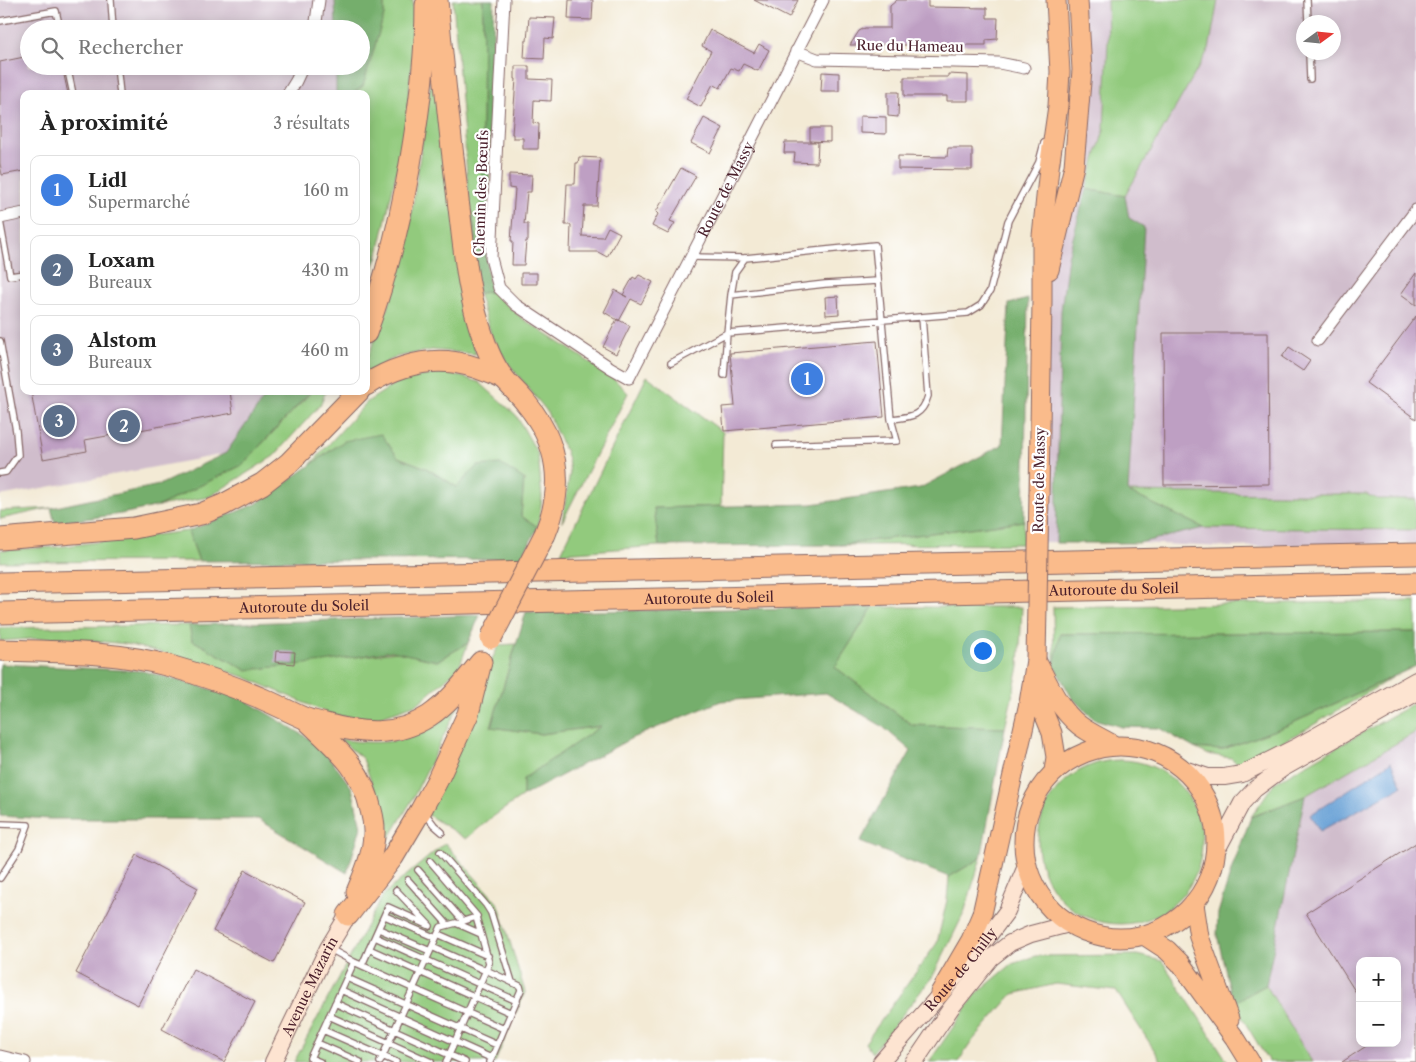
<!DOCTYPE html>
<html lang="fr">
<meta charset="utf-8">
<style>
body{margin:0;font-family:"Libre Caslon Text",serif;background:#f6f6f6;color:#222}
.controls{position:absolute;right:15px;bottom:15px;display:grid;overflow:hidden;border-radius:10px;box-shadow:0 2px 12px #0003}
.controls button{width:45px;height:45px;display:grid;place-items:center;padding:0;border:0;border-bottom:1px solid #e0e0e0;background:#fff;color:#222;font:25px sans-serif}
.compass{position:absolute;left:1296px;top:15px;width:45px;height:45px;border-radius:50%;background:#fff;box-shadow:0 2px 12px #0003;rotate:75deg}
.you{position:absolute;left:982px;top:650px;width:18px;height:18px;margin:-12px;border:4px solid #fff;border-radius:50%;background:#1a73e8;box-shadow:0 0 0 8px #1a73e833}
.badge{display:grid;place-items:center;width:32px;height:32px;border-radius:50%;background:#1a73e8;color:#fff;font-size:16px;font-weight:700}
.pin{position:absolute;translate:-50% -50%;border:2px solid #fff;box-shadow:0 1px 5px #0006}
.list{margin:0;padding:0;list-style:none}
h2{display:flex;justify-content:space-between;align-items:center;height:65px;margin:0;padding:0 20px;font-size:21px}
h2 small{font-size:16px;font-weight:400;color:#767676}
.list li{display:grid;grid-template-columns:32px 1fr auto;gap:15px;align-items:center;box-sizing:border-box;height:70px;margin:0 10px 10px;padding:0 10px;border:1px solid #e0e0e0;border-radius:10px}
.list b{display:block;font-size:19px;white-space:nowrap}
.list p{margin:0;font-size:16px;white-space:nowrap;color:#767676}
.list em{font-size:16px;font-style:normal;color:#767676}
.icon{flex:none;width:28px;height:28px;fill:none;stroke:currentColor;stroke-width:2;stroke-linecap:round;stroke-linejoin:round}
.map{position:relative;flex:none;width:1416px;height:1062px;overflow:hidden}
.search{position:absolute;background:#fff;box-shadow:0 2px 12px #0003;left:20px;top:20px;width:350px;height:55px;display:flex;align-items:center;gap:12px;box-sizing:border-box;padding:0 18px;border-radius:28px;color:#767676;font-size:19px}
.panel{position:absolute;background:#fff;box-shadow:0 2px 12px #0003;left:20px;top:90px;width:350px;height:305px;border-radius:10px}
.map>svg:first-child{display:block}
</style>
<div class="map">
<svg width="1416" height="1062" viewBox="0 0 1416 1062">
<rect width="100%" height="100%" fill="#fff"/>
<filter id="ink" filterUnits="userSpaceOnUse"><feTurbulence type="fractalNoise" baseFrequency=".02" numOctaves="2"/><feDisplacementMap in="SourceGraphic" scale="10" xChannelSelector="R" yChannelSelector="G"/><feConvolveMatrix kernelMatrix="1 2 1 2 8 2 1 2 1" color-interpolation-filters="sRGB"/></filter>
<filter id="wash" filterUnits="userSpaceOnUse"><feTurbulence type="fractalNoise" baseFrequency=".0096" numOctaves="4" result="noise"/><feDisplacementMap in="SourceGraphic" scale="20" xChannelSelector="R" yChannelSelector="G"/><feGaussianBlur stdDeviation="1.12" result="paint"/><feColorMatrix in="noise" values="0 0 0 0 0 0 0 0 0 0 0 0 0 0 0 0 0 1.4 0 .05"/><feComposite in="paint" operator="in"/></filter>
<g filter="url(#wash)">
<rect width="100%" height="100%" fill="#f3ead5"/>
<path fill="#d0bdcc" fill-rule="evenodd" d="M0 0H335L336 29H29V66H336V94H24V391H269L246 450 0 496Z
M1078 0H1416V543L1223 547 1139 543 1034 542 1042 301 1074 166ZM1304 22H1334V52H1304Z
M1416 732V1062H1312L1266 985 1305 796ZM1360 961H1397V1043H1360Z"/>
<path fill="#92ca7d" stroke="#6e7454" d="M384 0H413V52L405 134 377 258 366 216V94H353L363 85 384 15Z
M453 0H483L481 260 469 199Z
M1107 0H1218L1209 49 1125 196 1086 189 1104 130 1108 40Z
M434 61 470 329 476 354 432 350 396 357 366 373V361L390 302 408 237Z
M491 292 523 319 611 376 628 393 562 522 570 472 568 460 565 450 546 410 508 363 492 337 478 293Z
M446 372 479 382 516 415 538 454 542 497 538 527 521 516 524 479 477 466 457 487 426 468 398 457 344 441 310 465 367 402 401 380Z
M647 376 723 432 721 506 654 508 659 546 561 553Z
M312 391H326L320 405 274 456 209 497 159 506 242 465Z
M1128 492 1282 494H1366L1377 499H1416V530L1204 528Z
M51 508 0 519V511Z
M1024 521 1023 544 839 545Z
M188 531 199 561 0 562V550L57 547Z
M1416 601V632L1060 634 1054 666 1053 607Z
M873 607H1022L1019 667 1005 728 912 725 835 667Z
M189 625 192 640 246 670 397 652 437 661 468 643 459 668 417 704 376 718 334 716 245 677 191 660 126 644 59 637 0 641V628Z
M516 644 491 727 541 734 603 726 523 779V796L491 818 466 839 425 813 488 667 499 645Z
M1395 676 1308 728 1249 759 1237 763 1231 758 1207 754 1194 748 1221 750 1286 726Z
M1416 702V732L1305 796 1251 817 1274 783Z
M460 703 411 802 381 852 375 792 363 759 339 739C370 744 398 745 427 730 439 724 450 712 460 703Z
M1038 842a82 82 0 1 1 164 0a82 82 0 1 1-164 0Z
M445 843 499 905 525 992 495 1062H294L383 895Z
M981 858 964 913 933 976 872 1053 865 1043 937 943 947 900 949 877Z
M1137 955 1162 961 1228 1062H1162L1116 991 1056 984 1013 994 973 1040 958 1062H929L976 994 1012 964 1035 956Z
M1266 985 1312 1062H1269L1233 1003Z"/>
<path fill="#75ae6c" stroke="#60664c" d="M335 0H384V15L363 86 353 94H336V66H361V29H336Z
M483 0H494L487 268 491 292 478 293 469 199 481 257Z
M1086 189 1125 196 1129 218 1144 227 1128 492 1204 528 1139 543H1056L1061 311 1068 257Z
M366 216 377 258 366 286Z
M1028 299 1024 521 839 545 659 546 654 508 812 504 920 488 1002 445 1009 304Z
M269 391H311L242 465 159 506 121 514 55 523 51 508 159 485 226 453Z
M381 434 398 457 426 468 457 487 477 466 500 464 524 479 521 516 538 527 521 559 199 561 188 531 256 504 344 441Z
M873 607 835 667 912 725 1005 728 981 858 949 877 860 842 911 751 882 726 826 693 721 701 632 738 523 796V779L601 726 541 734 491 727 526 612Z
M480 615 468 643 437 661 392 651 324 662 246 670 192 640 189 625Z
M1416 632V666L1286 726 1221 750 1194 748 1159 728 1122 727 1094 719 1072 698 1054 666 1060 634Z
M0 664 143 671 240 697 320 745 352 788 361 827 347 873 258 819H50L0 816Z
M1305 796 1266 985 1233 1003 1217 935 1218 913 1232 868 1251 817Z"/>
<path fill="#649ed4" stroke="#575e80" d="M1391 762 1402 786 1320 831 1310 815Z"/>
<g id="blocks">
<path fill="#be9fc3" d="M569 0H593L592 20 568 19Z
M754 0H798L789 18Z
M897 0H928V7L987 8V18H998L997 39 986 40V45H850L859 31 865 28H890V6Z
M529 17 555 18 553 39 545 38 544 59 524 58 525 41H527Z
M710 30 754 53 759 44 769 50 758 71 743 64 739 71 731 68 720 88 713 84 701 107 686 99 711 51 702 46Z
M29 56V66H62L68 94H24V171L2 175 0 163V62Z
M515 66H529V79L552 80 551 101 534 100 533 123 539 124 538 149H523V138H513V134H512L516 79H515Z
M822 72 839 73V91H821Z
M948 74 968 75V101H947V96H904V77H948Z
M888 92H899L898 117 888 116Z
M860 116 886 117V134L860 133Z
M704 118 723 128 710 153 691 143Z
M810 128H830V142L810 141Z
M785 142H818L817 163 794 162 795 153H784Z
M948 148H972V170L898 169V156L947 157Z
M579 157 600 158 597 206H584L582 236 603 237 608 227 620 233 607 257 598 252H570L571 225H565L567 184H575L576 163H578Z
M681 168 696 176 670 221 675 223 668 234 652 226 658 214 656 212Z
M509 174 532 175 531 192H527L524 224H528V241H526L524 265H512L513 241H511L515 189 509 188Z
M521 273H537V284H521Z
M1416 273V305L1401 294Z
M639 275 653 282 641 304 631 299 619 321 604 312 615 290 627 297 623 295 633 277 636 279Z
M838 296 839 314 826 315 825 297Z
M1416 316V419L1366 383Z
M617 319 630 326 616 354 603 347Z
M1163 333H1268L1269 484 1164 485Z
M877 341 884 417 724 431 722 407 735 406 730 353Z
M1289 347 1310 361 1303 371 1282 357Z
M31 391H230L233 413 85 440 87 451 43 459Z
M276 651 295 652 294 664 275 662Z
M1416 843V1062H1342L1371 1043H1397V961H1360V999L1306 913Z
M137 855 198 888 138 1005 76 973Z
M245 870 305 902 274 963 213 931Z
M193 969 255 1002 224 1062 162 1029Z"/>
</g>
</g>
<g filter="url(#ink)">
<use href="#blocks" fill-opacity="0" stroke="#856666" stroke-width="1"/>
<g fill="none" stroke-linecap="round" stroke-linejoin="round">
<defs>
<path id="service" d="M111 0 113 29
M1307 0 1308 22
M0 21 56 11 60 29
M1309 52 1310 79
M67 66 73 94
M117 66 120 94
M0 221 10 276 24 274
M691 257 745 258 875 245 891 419C910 417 922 417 928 396L922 317
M745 258 735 272 731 295 727 333 968 313 981 305 990 291 1008 221 1039 162 1044 143
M731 295 825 284 878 281
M0 341 16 431 18 455 6 472 0 473
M671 363 727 333 724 375
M776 445 897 441 891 419
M425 813 434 825 442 832
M0 824 28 825 19 849 0 878
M440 852 486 905 491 913 512 982
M430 861 477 916
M418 870 463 921
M408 880 448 925
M385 916 436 938
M461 922 476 917 481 934
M379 929 430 951
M438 934 488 956
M375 937 517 1001
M432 947 486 971
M330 949 354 962 504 1029 490 1062
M369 949 511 1013
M362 965 388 907 430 926 396 890
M486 970 520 986 521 990 504 1029
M347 978 497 1045
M341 990 491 1058
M335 1003 465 1062
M329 1016 431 1062
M323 1030 396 1062
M317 1043 360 1062
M320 1062 310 1058 354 962
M380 1062 441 927 456 923 481 934 489 963 446 1062"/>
<g id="minor">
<path id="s1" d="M504 0 491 258 499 288 516 305 611 368 629 378 823 0"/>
<path d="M315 29 319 0"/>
<path d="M796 51 817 59 999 63 1024 68"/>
<path d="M288 94 296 81 303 66"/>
<path d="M0 218 24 213"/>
<path d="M1318 340 1416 210"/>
<path d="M0 1056 25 1062"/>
</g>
<g id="secondary">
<path d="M1184 769 1208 777H1224L1242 774 1296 747 1416 680"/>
<path d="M1216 852 1242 803 1255 789 1282 769 1416 693"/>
<path id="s2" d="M273 1062 328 948 348 915"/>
<path id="s3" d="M881 1062 972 958 1007 911 1026 866"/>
<path d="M913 1062 918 1057 951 1008 991 958 1010 943 1031 934 1069 924"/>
</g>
<path id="primary" d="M1049 270 1074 166 1082 70 1078 0
M1039 494 1042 301V236L1049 168 1058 106 1060 72 1056 0
M1036 660C1048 683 1058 708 1079 725 1089 733 1102 738 1113 745
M1038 684 1039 701 1052 733 1056 757 1054 771
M1024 842a96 96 0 1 1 192 0a96 96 0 1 1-192 0Z
M1194 904 1199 937 1229 1019
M1144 935 1167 950 1180 963 1237 1041 1250 1062
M940 993 971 940 982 914 1029 703 1036 660"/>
<g id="motorway">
<path d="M437 0C443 67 450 133 458 200 464 246 467 293 483 337 488 352 495 369 506 381 512 388 520 395 526 403 559 443 565 486 545 534"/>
<path d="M366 333C386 278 400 222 410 164 419 112 426 58 426 5"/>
<path d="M366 385C378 377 391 371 404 367 442 355 470 363 504 379"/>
<path d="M0 539 134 528 201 514 223 505 262 484 289 463 359 391"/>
<path d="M0 583 1416 554"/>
<path id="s4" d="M0 613 1416 583"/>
<path d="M0 650C57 652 114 651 170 666 202 675 233 686 263 699 277 705 290 712 304 718 311 721 319 722 326 724 361 734 397 737 429 716 450 702 465 681 481 662"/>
<path d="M308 721C337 749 362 768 371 810 374 821 375 833 373 844 371 861 363 877 357 892"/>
<path d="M348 915 393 857 421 810 437 781 468 714 480 666"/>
</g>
</defs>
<use href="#service" stroke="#856666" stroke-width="8"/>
<use href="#minor" stroke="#856666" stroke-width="13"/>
<use href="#secondary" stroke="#856666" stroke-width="18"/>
<use href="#primary" stroke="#856666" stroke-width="21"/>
<use href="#motorway" stroke="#856666" stroke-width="23"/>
<use href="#service" stroke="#fff" stroke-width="5.5"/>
<use href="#minor" stroke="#fff" stroke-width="11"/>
<use href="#secondary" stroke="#fde4d1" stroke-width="16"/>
<use href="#primary" stroke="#fabb8b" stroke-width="19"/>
<use href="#motorway" stroke="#fabb8b" stroke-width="21"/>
<defs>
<path id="primary-bridge" d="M1036 660 1039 494"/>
<path id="motorway-bridge" d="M491 638 545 534"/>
</defs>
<use href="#primary-bridge" stroke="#856666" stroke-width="21" stroke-linecap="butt"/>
<use href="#motorway-bridge" stroke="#856666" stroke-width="23" stroke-linecap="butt"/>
<use href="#primary-bridge" stroke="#fabb8b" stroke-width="19"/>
<use href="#motorway-bridge" stroke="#fabb8b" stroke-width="21"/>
</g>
</g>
<g text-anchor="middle" stroke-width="4.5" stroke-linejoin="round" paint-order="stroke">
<g font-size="14" fill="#4a1f2b" stroke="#fff">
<text transform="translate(910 46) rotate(1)" y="5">Rue du Hameau</text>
<text dy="5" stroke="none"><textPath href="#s1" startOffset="660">Route de Massy</textPath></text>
<text transform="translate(481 193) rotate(-88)" y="5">Chemin des Bœufs</text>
<text transform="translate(1039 480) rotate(-89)" y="5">Route de Massy</text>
<text dy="5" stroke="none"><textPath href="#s4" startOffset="1114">Autoroute du Soleil</textPath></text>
<text dy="5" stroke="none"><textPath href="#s4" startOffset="709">Autoroute du Soleil</textPath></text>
<text dy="5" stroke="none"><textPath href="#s4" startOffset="304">Autoroute du Soleil</textPath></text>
<text dy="5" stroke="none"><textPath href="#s3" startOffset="122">Route de Chilly</textPath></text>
<text dy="5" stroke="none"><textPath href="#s2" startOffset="84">Avenue Mazarin</textPath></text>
</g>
</g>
</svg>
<div class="controls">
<button>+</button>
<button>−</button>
</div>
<svg class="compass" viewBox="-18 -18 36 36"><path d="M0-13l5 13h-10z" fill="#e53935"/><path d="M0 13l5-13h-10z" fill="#767676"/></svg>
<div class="you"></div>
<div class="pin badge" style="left:807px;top:379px;background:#3f7fe0">1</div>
<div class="pin badge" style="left:124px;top:426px;background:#5c6f8a">2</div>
<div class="pin badge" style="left:59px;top:421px;background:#5c6f8a">3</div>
<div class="search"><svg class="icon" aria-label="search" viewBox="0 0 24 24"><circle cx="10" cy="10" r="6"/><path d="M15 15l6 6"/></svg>Rechercher</div>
<section class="panel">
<h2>À proximité<small>3 résultats</small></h2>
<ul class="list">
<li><span class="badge" style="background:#3f7fe0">1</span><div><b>Lidl</b><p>Supermarché</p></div><em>160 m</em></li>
<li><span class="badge" style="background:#5c6f8a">2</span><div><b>Loxam</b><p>Bureaux</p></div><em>430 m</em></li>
<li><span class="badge" style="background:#5c6f8a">3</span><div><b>Alstom</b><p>Bureaux</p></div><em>460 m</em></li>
</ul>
</section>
</div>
